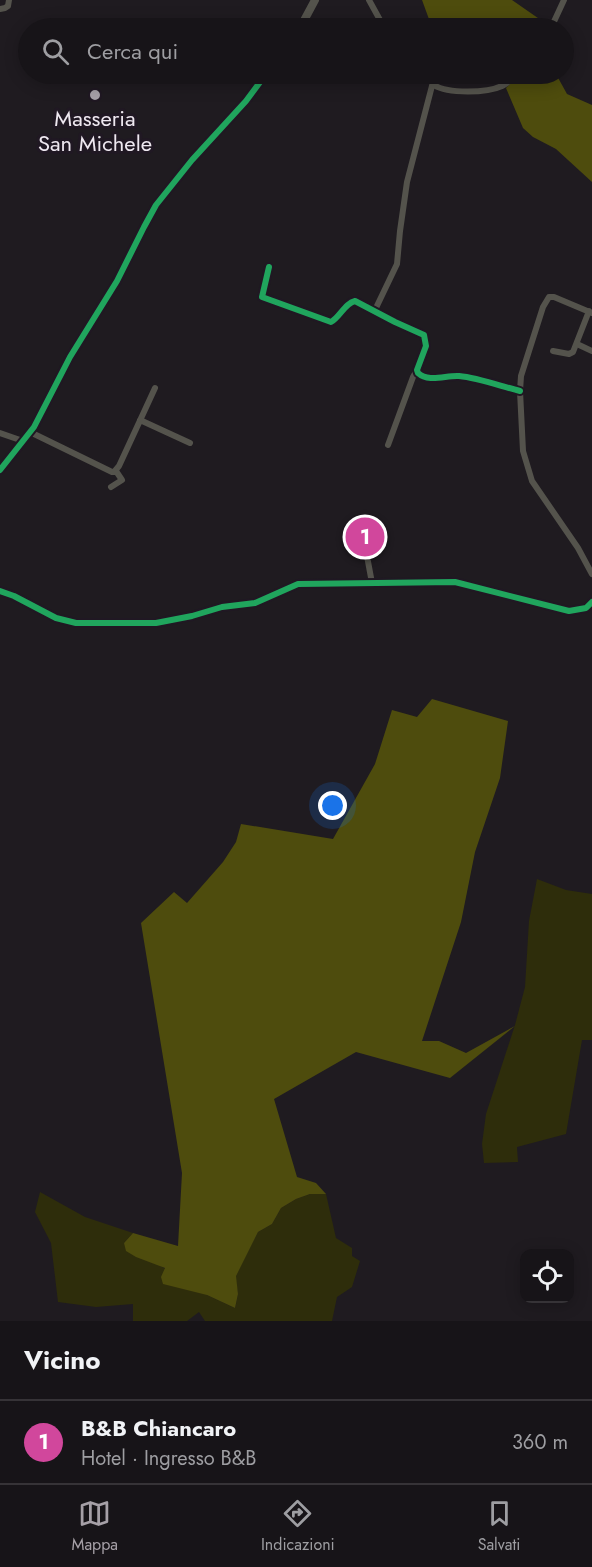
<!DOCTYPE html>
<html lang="it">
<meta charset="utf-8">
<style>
body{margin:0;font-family:Jost,sans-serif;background:#201d21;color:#f1f3f6}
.controls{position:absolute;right:18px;bottom:18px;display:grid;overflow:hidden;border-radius:12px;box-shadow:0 3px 15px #0003}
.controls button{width:54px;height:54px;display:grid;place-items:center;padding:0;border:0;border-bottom:2px solid #363337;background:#171418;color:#f1f3f6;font:30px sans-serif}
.you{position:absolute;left:333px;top:806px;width:21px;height:21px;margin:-15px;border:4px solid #fff;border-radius:50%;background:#1a73e8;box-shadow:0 0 0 9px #1a73e833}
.badge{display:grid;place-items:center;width:39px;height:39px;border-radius:50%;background:#a6a0a7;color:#fff;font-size:20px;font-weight:700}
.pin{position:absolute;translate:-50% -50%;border:3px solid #fff;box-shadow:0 2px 6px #0006}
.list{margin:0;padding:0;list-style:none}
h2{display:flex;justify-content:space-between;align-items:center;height:78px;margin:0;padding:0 24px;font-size:26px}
h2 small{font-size:20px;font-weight:400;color:#9e9ea2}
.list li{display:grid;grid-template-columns:39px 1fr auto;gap:18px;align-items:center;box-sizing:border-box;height:84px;padding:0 24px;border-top:2px solid #363337}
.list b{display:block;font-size:22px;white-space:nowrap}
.list p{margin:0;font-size:20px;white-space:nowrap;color:#9e9ea2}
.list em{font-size:20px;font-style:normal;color:#9e9ea2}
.icon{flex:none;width:33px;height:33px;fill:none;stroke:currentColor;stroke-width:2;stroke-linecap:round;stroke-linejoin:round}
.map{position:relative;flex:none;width:592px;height:1321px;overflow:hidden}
.search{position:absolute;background:#171418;box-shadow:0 3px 15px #0003;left:18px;right:18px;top:18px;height:66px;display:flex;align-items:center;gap:15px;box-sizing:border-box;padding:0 21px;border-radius:33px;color:#9e9ea2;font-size:22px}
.sheet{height:162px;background:#171418}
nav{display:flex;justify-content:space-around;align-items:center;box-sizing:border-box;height:84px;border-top:2px solid #363337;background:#171418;font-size:16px;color:#9e9ea2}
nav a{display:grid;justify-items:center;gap:3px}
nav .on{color:#a6a0a7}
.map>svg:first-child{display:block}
</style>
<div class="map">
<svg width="592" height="1321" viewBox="0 0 592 1321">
<rect width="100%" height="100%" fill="#1f1b20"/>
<path fill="#2e2d0b" d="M537 879 566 890 592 894V1040H582L566 1134 517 1147 518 1162 484 1163 482 1144 486 1114 515 1025 525 987 529 921Z
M40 1192 85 1217 133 1233 124 1243 207 1295 235 1308 238 1294 235 1276 258 1232 272 1224 281 1208 296 1199 310 1194H326L336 1238 352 1248V1256L360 1261 352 1287 337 1297 332 1321H205L199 1312 187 1321H133V1304L96 1307 58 1302 51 1243 35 1212Z"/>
<path fill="#4e4c0d" d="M422 0H512L548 25 547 28H468L438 19 430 22Z
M520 74H556L567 94 592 105V182L556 149 533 137 523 128 506 88Z
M432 699 508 721 500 778 475 852 461 922 422 1041H439L466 1053 515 1026 450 1078 356 1052 274 1099 297 1177 316 1183 326 1194H310L296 1199 281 1208 272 1224 258 1232 236 1276 238 1294 235 1308 207 1295 163 1284 161 1277 165 1268 136 1257 126 1251 124 1243 133 1233 178 1246 182 1173 141 923 174 892 187 903 223 862 236 842 241 824 333 839 375 764 392 710 417 717Z"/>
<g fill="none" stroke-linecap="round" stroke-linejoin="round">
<path stroke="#54534c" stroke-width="6" d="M369 0 380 20 388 28
M0 9 5 8 8 6 9 0
M551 28 564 0
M432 74 434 85C448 94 487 93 502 86 508 83 513 78 518 74
M269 267 262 297 331 322C340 317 345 303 355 301L395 322 424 335 426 346 417 370 418 373C429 383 446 375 459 376 479 378 500 386 520 391
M375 310 397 264 400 231 407 182 433 82
M592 313 554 297H549L543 307 521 376 520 391 523 451 532 481 578 548 592 574
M577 344 592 351
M553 351 569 354 573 352 589 311
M140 420 190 443
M30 432 112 472H114L119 466 155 388
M0 433 23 441
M388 445 413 377 417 370
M111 487 122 480 116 471
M364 540 372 583
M0 591 14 596 56 618 76 623H156L192 616 222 607 255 603 298 584 455 582 569 611 586 608 592 602"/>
<path stroke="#54534c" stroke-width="8" d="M300 28 315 0
M0 470 34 427 70 357 117 281 144 227 156 205 192 160 246 101 266 74"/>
<defs>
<path id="cycleway" d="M269 267 262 297 331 322C340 317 345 303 355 301L395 322 424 335 426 346 417 370 418 373C429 383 446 375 459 376 479 378 500 386 520 391
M0 470 34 427 70 357 117 281 144 227 156 205 192 160 246 101 266 74
M0 591 14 596 56 618 76 623H156L192 616 222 607 255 603 298 584 455 582 569 611 586 608 592 602"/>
</defs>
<use href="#cycleway" stroke="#201823" stroke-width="10"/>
<use href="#cycleway" stroke="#20a55d" stroke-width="6"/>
</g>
<circle fill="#a6a0a7" stroke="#201823" stroke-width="2" cx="95" cy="95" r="6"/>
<g text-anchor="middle" stroke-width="6" stroke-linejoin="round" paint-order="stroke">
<g font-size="22" fill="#eee8f0" stroke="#201823">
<text x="95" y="126">Masseria<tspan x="95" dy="25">San Michele</tspan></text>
</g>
</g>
</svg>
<div class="controls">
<button><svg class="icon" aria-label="locate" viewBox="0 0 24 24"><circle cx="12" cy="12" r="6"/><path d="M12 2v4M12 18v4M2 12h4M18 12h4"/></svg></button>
</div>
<div class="you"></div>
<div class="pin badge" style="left:365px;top:537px;background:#d1479c">1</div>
<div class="search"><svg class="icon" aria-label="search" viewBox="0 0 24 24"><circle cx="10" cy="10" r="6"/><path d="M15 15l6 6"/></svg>Cerca qui</div>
</div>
<section class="sheet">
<h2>Vicino<small></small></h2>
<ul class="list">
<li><span class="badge" style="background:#d1479c">1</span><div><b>B&amp;B Chiancaro</b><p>Hotel · Ingresso B&amp;B</p></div><em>360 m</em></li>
</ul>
</section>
<nav>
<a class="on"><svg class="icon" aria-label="map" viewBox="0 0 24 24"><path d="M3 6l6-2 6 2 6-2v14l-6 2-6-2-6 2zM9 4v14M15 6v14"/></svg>Mappa</a>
<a><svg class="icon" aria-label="directions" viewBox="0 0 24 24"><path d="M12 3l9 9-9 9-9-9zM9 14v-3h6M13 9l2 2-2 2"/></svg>Indicazioni</a>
<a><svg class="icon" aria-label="saved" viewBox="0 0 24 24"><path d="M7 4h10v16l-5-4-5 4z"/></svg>Salvati</a>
</nav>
